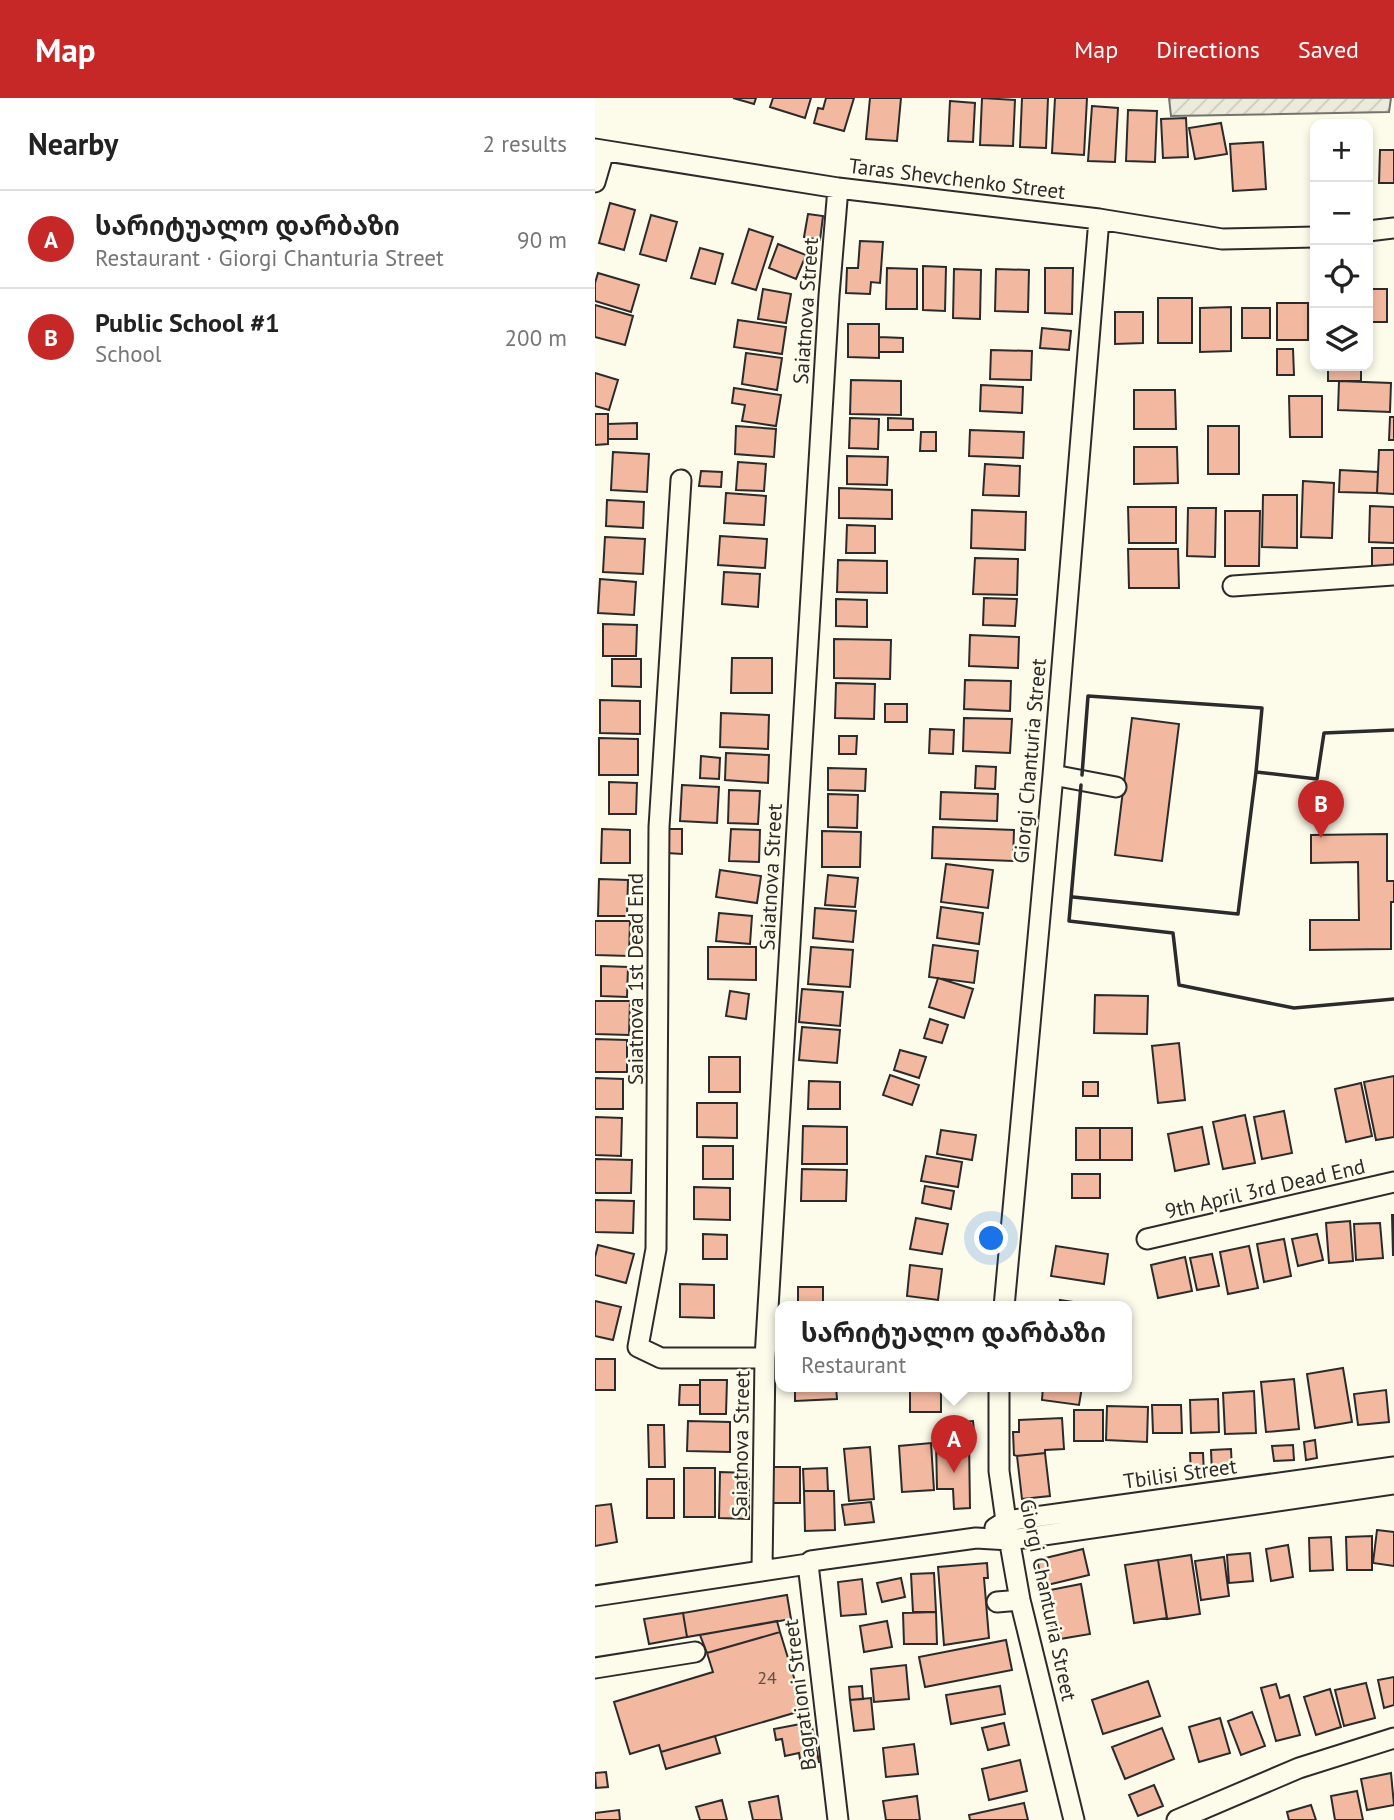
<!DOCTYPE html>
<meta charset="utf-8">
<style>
body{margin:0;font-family:"PT Sans","Noto Sans Georgian",sans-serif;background:#f6f6f6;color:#222}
.controls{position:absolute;right:21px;top:21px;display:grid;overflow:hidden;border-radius:14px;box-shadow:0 4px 10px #0003}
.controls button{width:63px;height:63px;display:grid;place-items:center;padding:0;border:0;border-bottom:2px solid #e0e0e0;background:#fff;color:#222;font:35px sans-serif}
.you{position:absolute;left:397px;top:1141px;width:24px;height:24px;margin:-18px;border:5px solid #fff;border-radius:50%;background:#1a73e8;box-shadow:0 0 0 10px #1a73e833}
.badge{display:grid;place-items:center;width:46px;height:46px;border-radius:50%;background:#c62828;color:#fff;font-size:23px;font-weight:700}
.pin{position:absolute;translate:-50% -58px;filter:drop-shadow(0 2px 4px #0008)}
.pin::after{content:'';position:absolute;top:37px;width:24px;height:21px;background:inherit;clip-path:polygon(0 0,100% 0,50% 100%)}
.popup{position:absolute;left:180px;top:1203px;width:357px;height:91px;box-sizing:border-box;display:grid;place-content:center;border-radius:14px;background:#fff;filter:drop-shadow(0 2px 5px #0005);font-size:23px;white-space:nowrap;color:#767676}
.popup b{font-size:26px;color:#222}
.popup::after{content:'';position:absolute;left:50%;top:100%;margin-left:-14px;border:14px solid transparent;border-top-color:#fff}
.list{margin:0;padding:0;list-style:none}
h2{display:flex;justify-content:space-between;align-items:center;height:91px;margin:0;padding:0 28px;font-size:30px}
h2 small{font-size:23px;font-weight:400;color:#767676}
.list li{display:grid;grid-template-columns:46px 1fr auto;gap:21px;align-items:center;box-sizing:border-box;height:98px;padding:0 28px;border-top:2px solid #e0e0e0}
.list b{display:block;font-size:26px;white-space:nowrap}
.list p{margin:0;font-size:23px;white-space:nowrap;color:#767676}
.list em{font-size:23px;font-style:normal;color:#767676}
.icon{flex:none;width:38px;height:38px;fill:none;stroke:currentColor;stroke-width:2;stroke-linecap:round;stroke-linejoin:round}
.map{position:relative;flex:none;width:799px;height:1722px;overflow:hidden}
header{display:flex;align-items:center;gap:42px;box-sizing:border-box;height:98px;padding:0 35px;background:#c62828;color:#fff}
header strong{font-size:33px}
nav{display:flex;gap:38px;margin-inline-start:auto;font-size:24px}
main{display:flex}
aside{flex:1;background:#fff}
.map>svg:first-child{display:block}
</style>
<header>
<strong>Map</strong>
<nav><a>Map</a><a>Directions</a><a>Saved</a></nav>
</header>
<main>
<aside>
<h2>Nearby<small>2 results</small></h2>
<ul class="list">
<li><span class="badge">A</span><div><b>სარიტუალო დარბაზი</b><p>Restaurant · Giorgi Chanturia Street</p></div><em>90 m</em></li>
<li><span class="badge">B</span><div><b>Public School #1</b><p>School</p></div><em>200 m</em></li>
</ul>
</aside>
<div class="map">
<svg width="799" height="1722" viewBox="0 0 799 1722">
<defs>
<pattern id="garden-furrows" width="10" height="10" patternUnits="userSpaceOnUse" patternTransform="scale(1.75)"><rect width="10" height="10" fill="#ecebdb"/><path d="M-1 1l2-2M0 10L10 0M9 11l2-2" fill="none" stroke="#cbcabc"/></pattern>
</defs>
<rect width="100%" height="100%" fill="#fdfbea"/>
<path fill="url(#garden-furrows)" stroke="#74746e" stroke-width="2" d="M574 0H796L794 14 576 18Z"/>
<path fill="#f2b8a0" stroke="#2b2b2b" stroke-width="2" d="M138 0H161L159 6Z
M178 0H216L210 20 175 9Z
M231 0H259L249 33 219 25 223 10 228 11Z
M275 0H306L302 43 271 41Z
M387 0 420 2 418 48 385 47Z
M427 0H453L451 50 425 49Z
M460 0H492L489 57 457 55Z
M355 3 380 5 378 44 353 43Z
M497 8 523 10 520 64 493 63Z
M533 12 562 13 560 64 531 63Z
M591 20 593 59 568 60 566 21Z
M626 25 632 56 600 61 594 30Z
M668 44 671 91 638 93 635 46Z
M785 52H799V85H784Z
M15 105 40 112 29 152 4 145Z
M213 116 228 118 225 142 209 139Z
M56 117 82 124 71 163 45 156Z
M154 131 178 139 161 192 137 185Z
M265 143 288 144 285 185 276 184 275 196 251 195 252 170H263Z
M183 146 211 157 201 181 174 170Z
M105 150 128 156 120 186 96 180Z
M328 168 351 169 350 213 328 212Z
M292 170 322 171V211H291Z
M450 170H478L477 216 450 215Z
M359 171 386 172 385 221 358 220Z
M401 171 434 172 433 214 400 213Z
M3 175 44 187 36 214 0 203V185Z
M168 191 196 196 191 225 163 221Z
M773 191H792V224H773Z
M563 200H597V245H563Z
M682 205H713V242H682Z
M0 207 38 218 30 247 0 239Z
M636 209V253L605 254V210Z
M647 210H675V240H647Z
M520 214H548V245L520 246Z
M143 222 191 229 187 256 139 249Z
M253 226H284V260L253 259Z
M447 230 476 233 474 252 445 250Z
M284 239 308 240V254H284Z
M682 251H698L699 277H682Z
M396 252 437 253 436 282 395 281Z
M151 255 187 260 182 292 147 286Z
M733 268H766V283H733Z
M0 275 23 282 14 312 0 308Z
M256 282 306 283V317L255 316Z
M744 283 796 285 795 314 743 312Z
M386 287 428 289 427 315 385 313Z
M139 290 186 297 181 328 147 323 150 307 137 305Z
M539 292H580L581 331H539Z
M694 298H727V339H695Z
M0 316H13V346L0 347Z
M795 319H799V342H794Z
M255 320 284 321 283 351 254 350Z
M293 320 318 321V332H293Z
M42 325V341H13V326Z
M141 328 181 331 179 359 140 356Z
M613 328H644V376H613Z
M375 332 429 334 428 360 374 358Z
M326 334H341V353H325Z
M539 349H582L583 385 539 386Z
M784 352H799V396L782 395Z
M18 354 54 356 52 394 16 392Z
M252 358 293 359 292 387 252 386Z
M143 364 171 366 169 393 141 392Z
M390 366 425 368 424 398 388 397Z
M745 372 783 374 782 395 744 394Z
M106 373 127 374 126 389 104 388Z
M708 383 739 385 737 440 706 439Z
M244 390 297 392V421L244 420Z
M131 395 171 398 169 427 129 425Z
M668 397H702V450L667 449Z
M12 402 49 404 48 430 11 428Z
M775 408 799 409V445L774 444Z
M533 409H581V445H534Z
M593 410H621L620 459 592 458Z
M377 412 431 414 430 452 376 450Z
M630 413H665L664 468H630Z
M252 427 280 428V455H251Z
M125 438 172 441 170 470 123 467Z
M10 439 50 441 48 476 8 474Z
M777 450H799V470L777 469Z
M533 451H583L584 490H534Z
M380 460 423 461 422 497 378 496Z
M243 462 292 463V495L242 494Z
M129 474 165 476 163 509 127 506Z
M5 481 41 484 39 517 3 515Z
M389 500 422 501 420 528 388 527Z
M241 501 272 502V529L241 528Z
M8 526 42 527 41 558H8Z
M375 537 424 539 423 570 374 568Z
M239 541 296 542 295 581 239 580Z
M137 560H177V595H136Z
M17 561H46V589L17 588Z
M370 582 416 583 415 613 369 611Z
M241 585 280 586 279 621 240 620Z
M5 602 45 603V636L5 635Z
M290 606H312V624H290Z
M126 615 174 617 173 651 125 649Z
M369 620 417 621 415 655 368 653Z
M537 620 584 626 567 763 520 757Z
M335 631 359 632 358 656 334 655Z
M244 638H262L261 656H244Z
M4 640 43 641V677H4Z
M131 655 174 657 173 685 130 682Z
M106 658 125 660 124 681 105 680Z
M381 668 401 669 400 691 380 690Z
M233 670 271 671 270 693 233 692Z
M14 684 42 685 41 716H14Z
M87 687 124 689 122 725 85 723Z
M134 692 165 693 163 726 133 725Z
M346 694 403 696 402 723 345 721Z
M233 696 263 697 262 730 233 729Z
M338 729 419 732 418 763 337 760Z
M7 731 35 732V765H6Z
M72 731H87V756L72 755Z
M136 731 165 732 164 764 134 763Z
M227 733 266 734 265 769H227Z
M792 736V783H799V804H796V851L715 852V822H764L763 764 716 765V737Z
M351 766 398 772 393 810 346 804Z
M125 772 166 778 162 805 121 799Z
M233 777 263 780 260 809 230 807Z
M4 781 33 782 32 818H3Z
M346 809 388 815 384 846 342 840Z
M220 810 261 813 258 844 218 840Z
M124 815 157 818 155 846 121 843Z
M0 823H35L34 858 0 857Z
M338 847 383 853 379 885 334 879Z
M113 849H161V882L113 881Z
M216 849 258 852 255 889 213 886Z
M6 868 33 869 32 899 6 898Z
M343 880 378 891 369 920 334 909Z
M207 891 248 894 245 928 204 924Z
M135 893 154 896 151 921 131 918Z
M500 897 553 898 552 936 499 935Z
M0 903H35L34 937 0 936Z
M335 921 353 927 347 945 329 940Z
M207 929 245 932 242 965 204 962Z
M0 941 32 942V974H0Z
M584 945 590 1002 563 1005 557 948Z
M305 952 331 959 324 980 299 972Z
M114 959H145V994H114Z
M295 977 324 987 317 1007 288 997Z
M799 978V1039L781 1042 769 984Z
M0 980 28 981V1011H0Z
M214 983 245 984V1011H213Z
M488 984H503V998H488Z
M766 985 777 1038 751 1044 740 991Z
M102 1005H142V1040L102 1039Z
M689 1013 697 1055 667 1061 659 1019Z
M650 1017 660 1065 628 1071 618 1024Z
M0 1019 27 1020 26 1058 0 1057Z
M208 1028 252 1029V1066H207Z
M607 1029 614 1066 580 1073 573 1036Z
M481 1030H505V1062H481Z
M505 1030H537V1062H505Z
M346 1032 381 1037 377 1062 342 1056Z
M108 1048H138V1081H108Z
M331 1058 367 1064 363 1089 326 1083Z
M0 1061 37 1062 36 1095H0Z
M207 1071 252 1072 251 1103H206Z
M477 1076H505V1100H477Z
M330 1088 359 1093 356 1111 327 1105Z
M99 1089 135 1090V1122L99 1121Z
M0 1102 39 1103 38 1135 0 1134Z
M797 1117H799V1157H798Z
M321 1120 353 1126 347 1156 315 1151Z
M755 1123 758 1163 734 1165 731 1125Z
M785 1125 788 1160 761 1162 759 1126Z
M108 1136 132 1137V1161H108Z
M722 1136 728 1162 703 1168 697 1141Z
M689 1141 696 1178 669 1184 662 1146Z
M3 1147 39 1156 31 1185 0 1177V1159Z
M461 1148 513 1156 509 1186 456 1178Z
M654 1148 663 1190 633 1196 625 1154Z
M617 1156 624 1188 602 1192 595 1160Z
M590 1159 597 1193 563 1200 556 1167Z
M315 1167 347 1171 343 1202 312 1198Z
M85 1186 119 1187V1220L85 1219Z
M203 1189H228V1209H203Z
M465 1202 499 1207V1209H464Z
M0 1203 26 1209 18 1242 0 1238Z
M0 1261H20V1292H0Z
M748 1270 757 1324 720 1330 712 1276Z
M699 1281 704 1331 671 1334 666 1284Z
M105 1282H132L131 1316H105Z
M85 1287H105V1307H84Z
M200 1289H241L242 1301 200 1303Z
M448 1289H487L484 1307 447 1302Z
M346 1292V1314H315V1293Z
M791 1292 794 1324 763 1327 759 1296Z
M659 1293 661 1335 630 1336 628 1295Z
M623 1301 624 1334 596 1335 595 1302Z
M557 1307H586L587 1335H558Z
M512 1308 553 1309 552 1344 511 1342Z
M479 1312H508V1343H479Z
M467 1320 469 1351 450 1352V1355L422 1358 419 1357 418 1334H424V1322Z
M93 1323 135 1324V1354L92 1353Z
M378 1323 379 1333 356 1335 355 1325Z
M53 1327H69L70 1369H54Z
M341 1341H374L375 1410 359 1411 358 1391H342Z
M720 1342 722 1360 711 1362 709 1344Z
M336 1345 339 1392 307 1394 304 1348Z
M698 1347 699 1362 679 1363 677 1348Z
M275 1349 279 1401 254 1403 249 1351Z
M636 1351 637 1374 617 1375 616 1352Z
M450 1355 455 1398 427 1401 422 1358Z
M595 1355H608L609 1376 596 1377Z
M178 1369H205V1405H178Z
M89 1370H120V1419H89Z
M232 1370 233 1393H209L208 1371Z
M125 1374 154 1375V1421L124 1420Z
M52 1381H79V1420H52Z
M209 1393H239L240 1432 210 1433Z
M276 1404 279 1424 250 1427 247 1407Z
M16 1406 22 1444 0 1448V1408Z
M782 1432 799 1434V1468L778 1465Z
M777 1438V1472H752L751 1439Z
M736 1439 738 1472 715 1473 714 1440Z
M693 1447 698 1479 676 1483 671 1451Z
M488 1451 494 1477 448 1488 442 1462Z
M655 1455 658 1483 634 1485 632 1457Z
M596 1457 605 1516 572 1521 563 1462Z
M629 1459 634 1498 606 1502 600 1463Z
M563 1462 572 1520 539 1525 530 1467Z
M392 1465 393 1480H389L394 1540 349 1547 343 1469Z
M339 1475 341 1514H318L316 1476Z
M306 1480 310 1499 287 1504 282 1485Z
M267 1481 271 1516 246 1518 243 1484Z
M486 1486 495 1536 459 1542 450 1493Z
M192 1497 196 1521 92 1539 88 1515Z
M341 1514 342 1546H309L308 1515Z
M88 1515 92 1539 54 1546 49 1521Z
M182 1523 185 1534 112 1555 105 1537Z
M292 1523 297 1549 269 1554 265 1528Z
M185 1534 209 1612 66 1654 64 1647 35 1656 19 1604 118 1574 112 1555Z
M411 1542 417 1572 330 1589 324 1559Z
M311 1567 314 1601 279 1604 276 1571Z
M799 1579V1607L789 1610 783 1582Z
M553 1583 565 1618 508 1636 497 1602Z
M771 1585 780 1620 749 1628 740 1592Z
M681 1586 685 1600 694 1597 705 1637 681 1643 666 1590Z
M267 1588 268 1601 255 1602 254 1589Z
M405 1588 410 1616 356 1626 351 1597Z
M735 1591 746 1629 721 1637 709 1599Z
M276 1600 279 1631 259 1633 255 1602Z
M657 1614 670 1648 646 1657 633 1623Z
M625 1620 635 1655 604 1664 594 1629Z
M216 1624 224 1664 206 1667 204 1655 190 1658 187 1641 181 1642 179 1631Z
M409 1625 414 1647 393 1652 387 1630Z
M567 1630 579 1661 530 1681 517 1649Z
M120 1638 125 1655 71 1671 66 1654Z
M319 1646 323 1676 291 1679 288 1650Z
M425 1662 432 1693 394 1702 387 1671Z
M11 1674 13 1689 1 1690 0 1675Z
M796 1675 799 1707 772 1712 766 1681Z
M559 1687 568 1708 543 1718 534 1697Z
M762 1693 768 1722H740L736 1698Z
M183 1698 187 1722H158L154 1704Z
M322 1698 325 1722H291L288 1703Z
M127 1702 132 1722H105L101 1709Z
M429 1705 433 1722H375L374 1717Z
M716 1707 721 1722H694L692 1714Z
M24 1712 25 1722H0V1715Z"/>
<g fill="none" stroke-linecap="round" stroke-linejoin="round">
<defs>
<path id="minor" d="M0 51 243 90 504 121 627 141 720 139
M0 84 9 53
M773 133 799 130
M86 382 64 729 61 1151 43 1249 66 1260H170
M638 488 799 477
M458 677 521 689
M552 1141 799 1084
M409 1209 458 677 504 121
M404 1289V1373L411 1423 425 1502 479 1722
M400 1430 411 1423 799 1369
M213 1466 243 1722
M167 1472 170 1260 234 198 243 90
M0 1498 213 1466 216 1463 381 1440 415 1442 799 1386
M402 1504 425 1502
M0 1570 100 1554
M582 1722 704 1670 799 1640"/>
</defs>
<use href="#minor" stroke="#2b2b2b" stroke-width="23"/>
<use href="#minor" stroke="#fdfbea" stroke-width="19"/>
<path stroke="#2b2b2b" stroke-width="3.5" d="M487 677 493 598 667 610 661 674
M486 687 474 823 578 835 584 887 699 910 799 901
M478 799 643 816 661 674 722 681 729 635 799 632"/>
</g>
<g text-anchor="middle" stroke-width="5" stroke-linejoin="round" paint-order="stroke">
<g font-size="18" fill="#5d4e48">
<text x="172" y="1586">24</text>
</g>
<g font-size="21" fill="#2b2b2b" stroke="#fdfbea">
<text transform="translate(362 81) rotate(7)" y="7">Taras Shevchenko Street</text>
<text transform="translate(211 213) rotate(-86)" y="7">Saiatnova Street</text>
<text transform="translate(435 663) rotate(-85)" y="7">Giorgi Chanturia Street</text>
<text transform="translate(176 779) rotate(-87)" y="7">Saiatnova Street</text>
<text transform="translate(41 881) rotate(-90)" y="7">Saiatnova 1st Dead End</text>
<text transform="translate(670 1091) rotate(-13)" y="7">9th April 3rd Dead End</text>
<text transform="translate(146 1346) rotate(-89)" y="7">Saiatnova Street</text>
<text transform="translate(585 1376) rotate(-8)" y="7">Tbilisi Street</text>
<text transform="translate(453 1502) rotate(78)" y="7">Giorgi Chanturia Street</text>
<text transform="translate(205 1597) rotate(-97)" y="7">Bagrationi Street</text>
</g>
</g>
</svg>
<div class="controls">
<button>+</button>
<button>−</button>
<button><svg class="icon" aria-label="locate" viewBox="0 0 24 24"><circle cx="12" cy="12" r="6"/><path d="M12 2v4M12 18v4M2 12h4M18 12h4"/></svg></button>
<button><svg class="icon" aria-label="layers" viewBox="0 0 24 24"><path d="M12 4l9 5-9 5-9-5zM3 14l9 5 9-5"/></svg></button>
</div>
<div class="you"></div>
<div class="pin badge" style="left:359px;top:1375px">A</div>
<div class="popup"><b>სარიტუალო დარბაზი</b>Restaurant</div>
<div class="pin badge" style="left:726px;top:740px">B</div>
</div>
</main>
